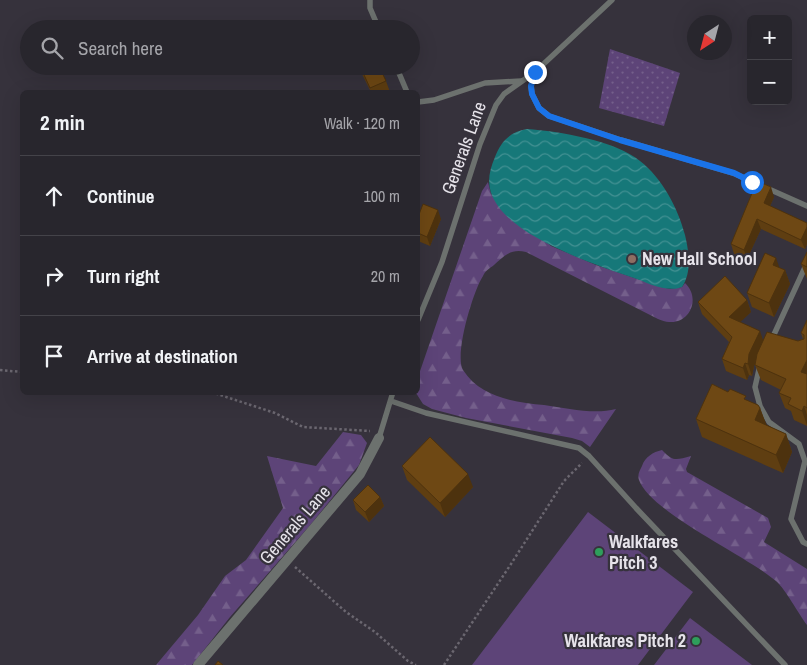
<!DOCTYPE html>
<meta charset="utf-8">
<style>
body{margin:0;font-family:"Archivo Narrow",sans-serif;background:#302e35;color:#f1f3f6}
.controls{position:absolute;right:15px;top:15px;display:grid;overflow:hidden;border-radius:8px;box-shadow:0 5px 20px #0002}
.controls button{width:45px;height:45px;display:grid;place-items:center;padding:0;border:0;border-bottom:1px solid #444349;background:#28262d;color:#f1f3f6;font:25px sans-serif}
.compass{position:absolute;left:687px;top:15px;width:45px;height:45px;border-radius:50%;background:#28262d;box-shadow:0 5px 20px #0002;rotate:216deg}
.stop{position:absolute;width:15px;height:15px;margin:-11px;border:4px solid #1a73e8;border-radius:50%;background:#fff}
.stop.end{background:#1a73e8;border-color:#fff;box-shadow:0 1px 5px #0008}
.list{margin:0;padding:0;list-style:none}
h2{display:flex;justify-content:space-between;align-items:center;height:65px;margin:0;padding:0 20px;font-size:21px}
h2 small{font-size:16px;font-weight:400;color:#a5a5aa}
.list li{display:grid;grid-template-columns:32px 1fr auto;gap:15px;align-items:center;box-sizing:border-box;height:80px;padding:0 20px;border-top:1px solid #444349}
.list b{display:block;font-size:19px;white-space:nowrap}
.list em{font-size:16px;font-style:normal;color:#a5a5aa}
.icon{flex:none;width:28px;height:28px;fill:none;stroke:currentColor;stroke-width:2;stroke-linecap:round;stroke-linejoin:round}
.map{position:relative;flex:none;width:807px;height:665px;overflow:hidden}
.search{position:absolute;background:#28262d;box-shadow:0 5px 20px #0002;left:20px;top:20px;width:400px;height:55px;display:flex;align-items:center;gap:12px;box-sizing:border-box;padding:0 18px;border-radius:28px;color:#a5a5aa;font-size:19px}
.panel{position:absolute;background:#28262d;box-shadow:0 5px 20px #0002;left:20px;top:90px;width:400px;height:305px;border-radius:8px}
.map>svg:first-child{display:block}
</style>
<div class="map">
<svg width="807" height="665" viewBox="0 0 807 665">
<defs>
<pattern id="grass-dots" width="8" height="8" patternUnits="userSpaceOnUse" patternTransform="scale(1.25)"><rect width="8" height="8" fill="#5d4478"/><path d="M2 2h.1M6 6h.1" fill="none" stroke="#745f8b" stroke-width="1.8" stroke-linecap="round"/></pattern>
<pattern id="forest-firs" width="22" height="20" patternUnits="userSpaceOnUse" patternTransform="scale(1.25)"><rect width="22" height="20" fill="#5d4478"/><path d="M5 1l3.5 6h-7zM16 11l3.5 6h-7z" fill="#745f8b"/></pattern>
<pattern id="water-waves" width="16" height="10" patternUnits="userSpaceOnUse" patternTransform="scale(1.25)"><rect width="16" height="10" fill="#167879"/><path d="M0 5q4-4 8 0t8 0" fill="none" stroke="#439193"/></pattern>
</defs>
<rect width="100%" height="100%" fill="#36323c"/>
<path fill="url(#grass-dots)" d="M610 49 680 73 664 126 599 108Z"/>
<path fill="url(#forest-firs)" d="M488 182 491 194 551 246 596 265 661 287 670 289 682 287 685 283C701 298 690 324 669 322 666 322 661 320 658 319L526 252C511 248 504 256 494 265 490 268 485 271 483 276 473 291 454 355 463 370 481 398 515 402 544 405 567 408 594 415 616 409L590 447 582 441 572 438 466 418 432 409 423 404 416 393 418 392V377L482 191Z
M343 432 361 435 367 443 359 465 311 524 230 617 192 665H156L198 615 225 576 246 560 283 508 267 456 316 466Z
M662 450C673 462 676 460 691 456L686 469 687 472 768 518 771 527 764 542 807 569V625C798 613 786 590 776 581 747 556 650 512 639 480 637 475 640 470 642 466 645 457 653 452 662 450Z"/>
<path fill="#5d4478" d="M588 512 693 592 638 665H472Z
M690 618 752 665H654Z"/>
<path fill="url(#water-waves)" d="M527 129C559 131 616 141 640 161 662 178 678 208 685 235 689 252 692 272 682 287 667 293 648 283 634 278 595 265 518 239 496 203 486 188 488 173 495 157 501 141 510 132 527 129Z"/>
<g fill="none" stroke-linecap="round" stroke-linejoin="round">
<path stroke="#6b6770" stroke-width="2.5" stroke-dasharray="2.5 2.5" stroke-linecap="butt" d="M0 370 22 372
M211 392 275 413 303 427 370 431
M295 567 346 612 375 632 408 661 416 665
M444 665 511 564 564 481 582 463"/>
<path stroke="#6c716e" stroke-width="5.5" d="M370 0V8L379 29
M396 66 407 92
M535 72 531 86 532 94 539 108 549 116 621 140 733 173 807 206
M418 102 434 100 485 83 521 81
M418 320 442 262 480 144 496 105 504 94 535 72 612 0
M771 341 807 263
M760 365 755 387 760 406 769 422 799 444 805 461 791 519 803 542 807 544
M391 401 426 413 579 448 589 456 636 508 785 665
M379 438 393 392"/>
<path stroke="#6c716e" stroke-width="10" d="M198 665 360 474 379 438"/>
</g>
<path fill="#5f3e11" d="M358 66H379L386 81 390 92H371Z
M774 197 770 206 807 223V244L805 249 761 229 747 259 734 254 731 244Z
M418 217 441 219 430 246 418 241Z
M807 252V279L801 264Z
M780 268 785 270 790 284 774 317 752 307 747 293Z
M747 300 751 312 740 322 763 341H798L803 339 801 333 807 320V426L794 420 791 411 785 408 779 393 781 390 761 380 755 365 756 361 754 366 752 376 749 375 747 380 726 371 722 359 729 342 702 314 698 302Z
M748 401 760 408 766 425 786 434 792 452 783 473 702 437 696 419Z
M402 466 473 487 445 517 407 480Z
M380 497 384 506 369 522 356 510 353 500Z"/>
<path fill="#4d320e" d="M771 187 774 197 767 213 764 203Z
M438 210 441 219 430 246 427 237Z
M757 219 761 229 747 259 744 250Z
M807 227V244L805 249 801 240Z
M776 258 781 272 773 265Z
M785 270 790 284 774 317 769 303Z
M747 300 751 312 733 329 729 317Z
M760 331 764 343 754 366 752 376 748 364 749 354Z
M807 360V387L801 372Z
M745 363 749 375 747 380 743 368Z
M804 406 807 415V425L802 411Z
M760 408 767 426 755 420Z
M786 434 792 452 783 473 776 455Z
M468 474 473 487 445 517 440 503Z
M380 497 384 506 369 522 365 512Z"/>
<path fill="#6e4814" stroke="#4d320e" d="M360 66H379L386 81 370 88Z
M757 181 771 187 764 203 807 223V227L801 240 757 219 744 250 731 244Z
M423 204 438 210 427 237 418 233V217Z
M807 252V267L801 264Z
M765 253 776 258 773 265 785 270 769 303 747 293Z
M725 276 747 300 729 317 760 331 749 354 748 364 745 363 743 368 722 359 732 337 698 302Z
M807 320V360L801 372 807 374V408L804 406 802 411 788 404 791 398 779 393 786 379 755 365 757 354 767 332 798 341 804 339V335L801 333Z
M712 384 728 392 730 389 746 396 744 399 758 405 760 408 755 420 786 434 776 455 696 419Z
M430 437 468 474 440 503 402 466Z
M368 485 380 497 365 512 353 500Z
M218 661 223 665H215Z"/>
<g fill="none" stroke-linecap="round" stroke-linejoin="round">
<path stroke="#1a73e8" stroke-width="6" d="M535 72 531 86 532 94 539 108 549 116 620 140 734 173 752 182"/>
</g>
<circle fill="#8d6e63" stroke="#36323c" stroke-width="2" cx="632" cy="259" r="5"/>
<g fill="#2e9e5b" stroke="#36323c" stroke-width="2">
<circle cx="599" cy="552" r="5"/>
<circle cx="696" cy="641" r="5"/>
</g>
<g text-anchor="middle" stroke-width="4.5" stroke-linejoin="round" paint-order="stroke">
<g font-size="18" fill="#e6e3ea" stroke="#36323c">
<text transform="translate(464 148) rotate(-70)" y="6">Generals Lane</text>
<text transform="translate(295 525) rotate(-49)" y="6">Generals Lane</text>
</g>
<g font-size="18" font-weight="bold" fill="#e6e3ea" stroke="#36323c" text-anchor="start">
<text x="642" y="265">New Hall School</text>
<text x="609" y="548">Walkfares<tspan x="609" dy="21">Pitch 3</tspan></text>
<text x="686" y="647" text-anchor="end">Walkfares Pitch 2</text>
</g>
</g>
</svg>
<div class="controls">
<button>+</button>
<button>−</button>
</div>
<svg class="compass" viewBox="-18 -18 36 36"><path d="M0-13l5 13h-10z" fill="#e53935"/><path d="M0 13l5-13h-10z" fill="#a5a5aa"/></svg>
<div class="stop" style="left:752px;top:182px"></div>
<div class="stop end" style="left:535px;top:72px"></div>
<div class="search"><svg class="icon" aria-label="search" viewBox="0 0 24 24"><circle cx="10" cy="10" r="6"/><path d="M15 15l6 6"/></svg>Search here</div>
<section class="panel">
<h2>2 min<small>Walk · 120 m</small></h2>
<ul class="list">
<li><svg class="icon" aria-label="ahead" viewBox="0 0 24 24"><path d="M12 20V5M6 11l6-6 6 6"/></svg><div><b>Continue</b></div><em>100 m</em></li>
<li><svg class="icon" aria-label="right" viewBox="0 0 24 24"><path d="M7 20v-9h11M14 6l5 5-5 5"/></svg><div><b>Turn right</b></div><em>20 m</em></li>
<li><svg class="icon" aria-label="arrive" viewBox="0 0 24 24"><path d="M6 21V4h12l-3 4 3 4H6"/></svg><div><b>Arrive at destination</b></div></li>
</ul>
</section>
</div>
